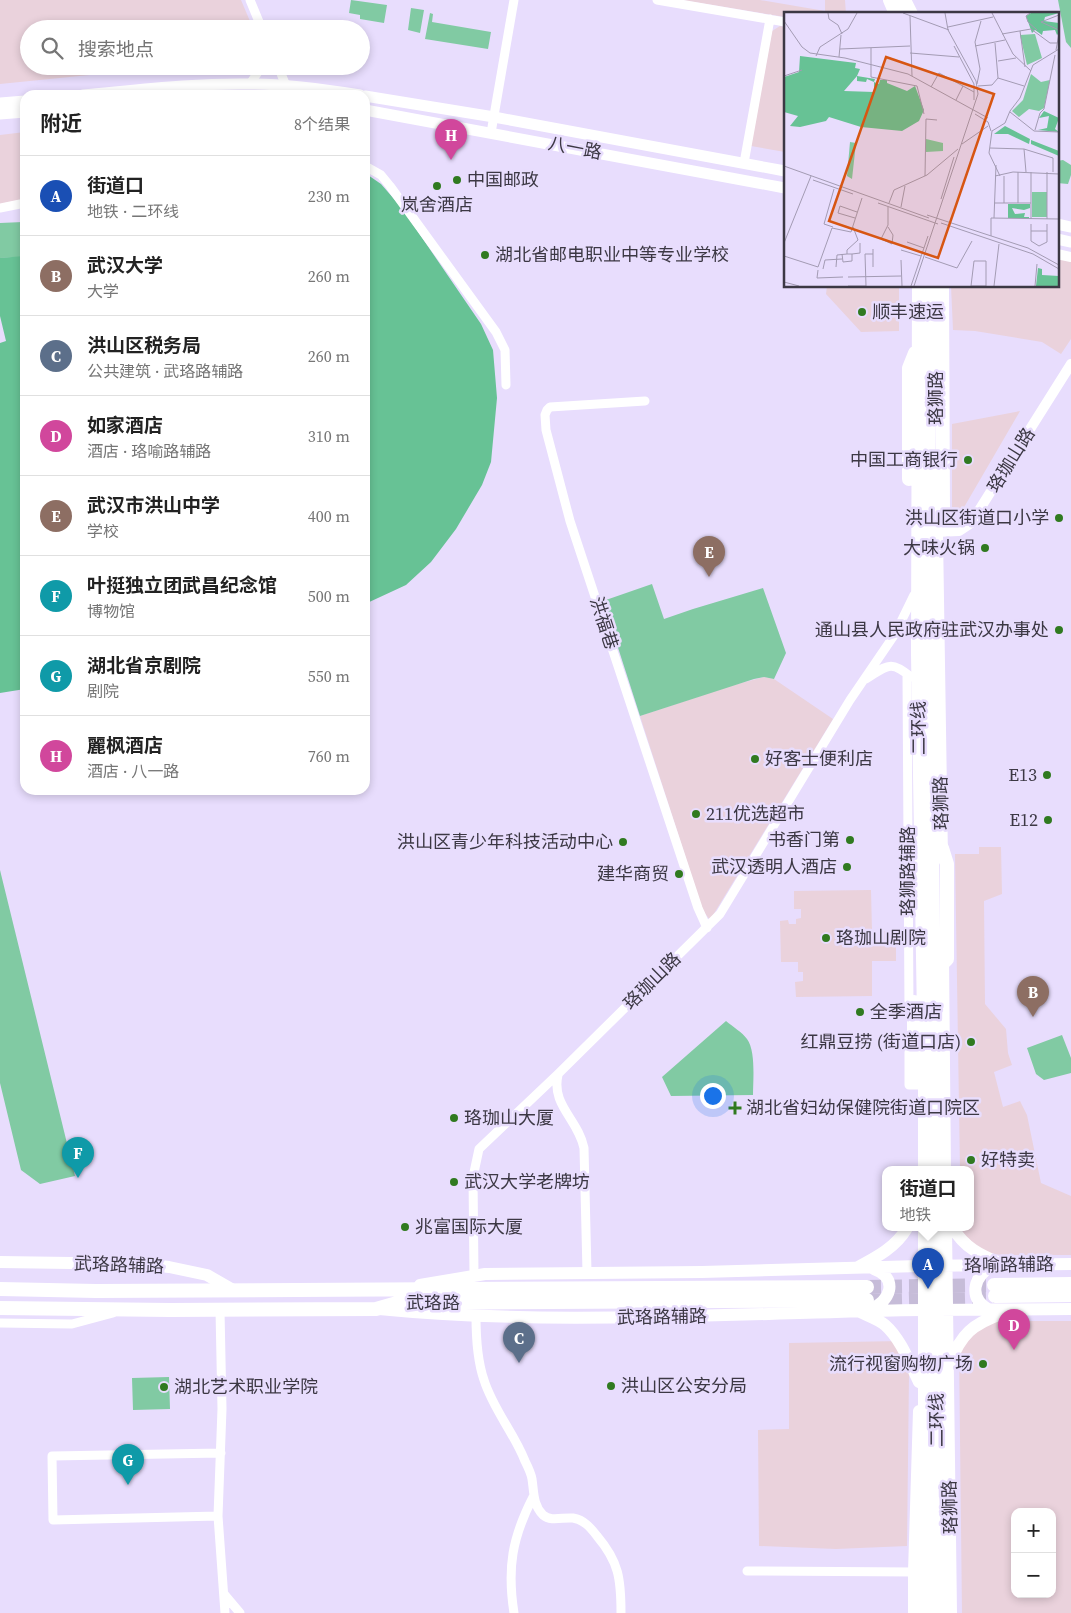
<!DOCTYPE html>
<html lang="zh">
<meta charset="utf-8">
<style>
body{margin:0;font-family:"Source Serif 4","Noto Sans SC",serif;background:#f2f2f2;color:#222}
.controls{position:absolute;right:15px;bottom:15px;display:grid;overflow:hidden;border-radius:10px;box-shadow:0 2px 8px #0003}
.controls button{width:45px;height:45px;display:grid;place-items:center;padding:0;border:0;border-bottom:1px solid #e0e0e0;background:#fff;color:#222;font:25px sans-serif}
.you{position:absolute;left:712px;top:1095px;width:18px;height:18px;margin:-12px;border:4px solid #fff;border-radius:50%;background:#1a73e8;box-shadow:0 0 0 8px #1a73e833}
.badge{display:grid;place-items:center;width:32px;height:32px;border-radius:50%;background:#307a20;color:#fff;font-size:16px;font-weight:700}
.pin{position:absolute;translate:-50% -41px;filter:drop-shadow(0 1px 2px #0008)}
.pin::after{content:'';position:absolute;top:26px;width:18px;height:15px;background:inherit;clip-path:polygon(0 0,100% 0,50% 100%)}
.popup{position:absolute;left:882px;top:1166px;width:92px;height:65px;box-sizing:border-box;display:grid;place-content:center;border-radius:10px;background:#fff;filter:drop-shadow(0 1px 4px #0005);font-size:16px;white-space:nowrap;color:#767676}
.popup b{font-size:19px;color:#222}
.popup::after{content:'';position:absolute;left:50%;top:100%;margin-left:-10px;border:10px solid transparent;border-top-color:#fff}
.list{margin:0;padding:0;list-style:none}
h2{display:flex;justify-content:space-between;align-items:center;height:65px;margin:0;padding:0 20px;font-size:21px}
h2 small{font-size:16px;font-weight:400;color:#767676}
.list li{display:grid;grid-template-columns:32px 1fr auto;gap:15px;align-items:center;box-sizing:border-box;height:80px;padding:0 20px;border-top:1px solid #e0e0e0}
.list b{display:block;font-size:19px;white-space:nowrap}
.list p{margin:0;font-size:16px;white-space:nowrap;color:#767676}
.list em{font-size:16px;font-style:normal;color:#767676}
.icon{flex:none;width:28px;height:28px;fill:none;stroke:currentColor;stroke-width:2;stroke-linecap:round;stroke-linejoin:round}
.map{position:relative;flex:none;width:1071px;height:1613px;overflow:hidden}
.search{position:absolute;background:#fff;box-shadow:0 2px 8px #0003;left:20px;top:20px;width:350px;height:55px;display:flex;align-items:center;gap:12px;box-sizing:border-box;padding:0 18px;border-radius:28px;color:#767676;font-size:19px}
.panel{position:absolute;background:#fff;box-shadow:0 2px 8px #0003;left:20px;top:90px;width:350px;height:705px;border-radius:15px}
.map>svg:first-child{display:block}
</style>
<div class="map">
<svg width="1071" height="1613" viewBox="0 0 1071 1613">
<rect width="100%" height="100%" fill="#e8ddfd"/>
<path fill="#ead2dc" fill-rule="evenodd" d="M0 0H241L252 26 244 29H29V66L169 67 0 84Z
M682 0H760L825 11V0H845L846 14H785V17Z
M780 26 785 27V152L751 146 772 31Z
M25 132V199L0 204V135Z
M1057 258 1071 261V339L1061 354 1042 342 975 331 953 330 951 286H1057Z
M827 286H899V331L861 332 826 294Z
M1020 411 963 509 952 507V424Z
M764 677 774 679 833 719 710 920 703 911 640 716 730 686Z
M979 847H1001L1002 894 984 901 985 1004 1006 1029 1008 1053 1012 1065 994 1072 1003 1107 1020 1101 1027 1115 1041 1183 1071 1196V1255H1001L989 1253 979 1250 964 1236 961 1228H970V1170H960L955 854H979Z
M871 890 872 931H896V961H872V996L796 997 795 982 803 981V972H798V962H781L780 921 788 920 789 924H796V919L801 918V909H794V891Z
M986 1321H1071V1613H962L959 1349ZM1015 1512H1052V1594H1015Z
M902 1341 909 1374 907 1546 836 1549 759 1546 758 1430 789 1429V1343Z"/>
<path fill="#81caa3" d="M351 0 387 5 384 23 360 19V15L349 13Z
M1058 0H1071V48L1066 42Z
M411 8 424 10 420 33 408 30Z
M430 13 433 14 432 22 491 32 488 49 425 39Z
M1063 160 1071 165V175L1068 184 1057 183V161Z
M23 222 24 257 0 258V223Z
M652 584 664 619 693 609 763 588 786 653 774 679 764 677 754 679 640 716 603 601Z
M0 870 75 1176 40 1184 21 1170 0 1083Z
M726 1021C733 1027 742 1032 747 1039 756 1051 753 1081 753 1095L671 1096 662 1077Z
M1062 1035 1071 1058V1073L1044 1080 1036 1074 1027 1048Z
M169 1377 170 1409 133 1410 132 1378Z"/>
<path fill="#67c295" d="M365 173 381 184 401 207 481 324 493 350 497 398 491 462 482 485 456 529 431 562 406 585 365 604Z
M25 220V689L0 693V343L6 341 0 316V258L24 256 23 222Z"/>
<g fill="none" stroke-linecap="round" stroke-linejoin="round">
<path stroke="#c6bcd8" stroke-width="14" stroke-dasharray="14 7" stroke-linecap="butt" d="M867 1287 994 1285
M867 1300 995 1296"/>
<path stroke="#fff" stroke-width="9" d="M250 0 262 29
M657 0 785 22
M278 66 286 86
M250 84 262 66
M491 133 514 0
M744 163 770 19
M365 166 381 175 390 186 496 332 505 350 506 385
M0 208 25 203
M645 401 550 407 547 410 545 415 546 430 570 521 698 908 707 928
M907 674 909 1009
M866 679C887 666 890 659 911 677
M909 1052V1085H921
M558 1075C551 1105 578 1119 584 1148L587 1272
M474 1275 473 1177 479 1149 558 1074 720 914 850 700 895 634 914 595
M220 1310 222 1409 218 1516 225 1613
M476 1316C476 1338 477 1360 484 1380 493 1409 514 1433 525 1461 528 1467 531 1473 532 1479 534 1492 533 1505 543 1515 551 1522 563 1517 573 1518 584 1520 590 1527 597 1536 619 1562 621 1579 621 1613
M0 1323 72 1324 113 1313
M218 1516 53 1520 52 1456 221 1453
M747 1571 914 1572
M224 1594 240 1613
M514 1613C507 1568 512 1538 533 1497"/>
<path stroke="#fff" stroke-width="10" d="M1057 254 1071 257
M936 532 959 531 971 523 1071 364"/>
<path stroke="#fff" stroke-width="11" d="M83 95C138 90 194 83 250 84 287 84 323 89 360 95
M365 96 494 117 785 171
M0 103 25 101
M365 110 785 188
M0 114 25 112
M1057 224 1071 227
M1057 239 1071 242"/>
<path stroke="#fff" stroke-width="12" d="M936 470 942 858
M943 958 945 1170
M946 1228 951 1613
M953 1228C964 1247 980 1255 1000 1263
M0 1262 142 1264 169 1267 207 1275 233 1290
M858 1267C877 1257 896 1247 907 1228
M420 1285 485 1274 702 1272 920 1266 1071 1264
M379 1309C531 1324 684 1316 836 1312 915 1309 993 1310 1071 1309
M869 1310C891 1302 899 1278 874 1269
M989 1310C967 1297 974 1276 993 1265
M860 1312C868 1316 878 1319 885 1325 901 1339 910 1364 919 1382
M950 1363C961 1334 973 1324 1001 1314
M914 1613V1572L919 1411"/>
<path stroke="#fff" stroke-width="14" d="M890 0 896 14
M904 0 911 14
M919 286 918 654 925 1078V1170
M929 286 928 529 936 1170
M909 479V368L915 353
M936 528 943 514 942 286
M934 972 947 959V864L942 848
M914 1002V1054L920 1080
M936 1228 939 1613
M994 1285 1071 1284
M0 1289 96 1291 867 1287
M995 1296 1071 1295
M0 1308 170 1310 376 1309 397 1303 867 1300
M925 1613V1228"/>
</g>
<g fill="#307a20" stroke="#e8ddfd" stroke-width="2">
<circle cx="457" cy="180" r="5"/>
<circle cx="437" cy="186" r="5"/>
<circle cx="485" cy="255" r="5"/>
<circle cx="862" cy="312" r="5"/>
<circle cx="968" cy="460" r="5"/>
<circle cx="1059" cy="518" r="5"/>
<circle cx="985" cy="548" r="5"/>
<circle cx="1059" cy="630" r="5"/>
<circle cx="755" cy="759" r="5"/>
<circle cx="1047" cy="775" r="5"/>
<circle cx="696" cy="814" r="5"/>
<circle cx="1048" cy="820" r="5"/>
<circle cx="850" cy="840" r="5"/>
<circle cx="623" cy="842" r="5"/>
<circle cx="847" cy="867" r="5"/>
<circle cx="679" cy="874" r="5"/>
<circle cx="826" cy="938" r="5"/>
<circle cx="860" cy="1012" r="5"/>
<circle cx="971" cy="1042" r="5"/>
<path d="M732.5 1100.5h5v5h5v5h-5v5h-5v-5h-5v-5h5z"/>
<circle cx="454" cy="1118" r="5"/>
<circle cx="971" cy="1160" r="5"/>
<circle cx="454" cy="1182" r="5"/>
<circle cx="405" cy="1227" r="5"/>
<circle cx="983" cy="1364" r="5"/>
<circle cx="611" cy="1386" r="5"/>
<circle cx="164" cy="1387" r="5"/>
</g>
<g text-anchor="middle" stroke-width="5" stroke-linejoin="round" paint-order="stroke">
<g font-size="18" fill="#3c3844" stroke="#e8ddfd">
<text transform="translate(575 148) rotate(11)" y="6">八一路</text>
<text transform="translate(936 398) rotate(-90)" y="6">珞狮路</text>
<text transform="translate(1011 460) rotate(-58)" y="6">珞珈山路</text>
<text transform="translate(604 623) rotate(72)" y="6">洪福巷</text>
<text transform="translate(919 728) rotate(-90)" y="6">二环线</text>
<text transform="translate(941 803) rotate(-91)" y="6">珞狮路</text>
<text transform="translate(908 871) rotate(-90)" y="6">珞狮路辅路</text>
<text transform="translate(652 981) rotate(-45)" y="6">珞珈山路</text>
<text transform="translate(119 1265) rotate(2)" y="6">武珞路辅路</text>
<text transform="translate(1009 1265) rotate(-1)" y="6">珞喻路辅路</text>
<text x="433" y="1309">武珞路</text>
<text transform="translate(662 1317) rotate(-1)" y="6">武珞路辅路</text>
<text transform="translate(937 1420) rotate(-90)" y="6">二环线</text>
<text transform="translate(950 1507) rotate(-91)" y="6">珞狮路</text>
</g>
<g font-size="18" fill="#3c3844" stroke="#e8ddfd" text-anchor="start">
<text x="467" y="186">中国邮政</text>
<text x="437" y="211" text-anchor="middle">岚舍酒店</text>
<text x="495" y="261">湖北省邮电职业中等专业学校</text>
<text x="872" y="318">顺丰速运</text>
<text x="958" y="466" text-anchor="end">中国工商银行</text>
<text x="1049" y="524" text-anchor="end">洪山区街道口小学</text>
<text x="975" y="554" text-anchor="end">大味火锅</text>
<text x="1049" y="636" text-anchor="end">通山县人民政府驻武汉办事处</text>
<text x="765" y="765">好客士便利店</text>
<text x="1037" y="781" text-anchor="end">E13</text>
<text x="706" y="820">211优选超市</text>
<text x="1038" y="826" text-anchor="end">E12</text>
<text x="840" y="846" text-anchor="end">书香门第</text>
<text x="613" y="848" text-anchor="end">洪山区青少年科技活动中心</text>
<text x="837" y="873" text-anchor="end">武汉透明人酒店</text>
<text x="669" y="880" text-anchor="end">建华商贸</text>
<text x="836" y="944">珞珈山剧院</text>
<text x="870" y="1018">全季酒店</text>
<text x="961" y="1048" text-anchor="end">红鼎豆捞 (街道口店)</text>
<text x="746" y="1114">湖北省妇幼保健院街道口院区</text>
<text x="464" y="1124">珞珈山大厦</text>
<text x="981" y="1166">好特卖</text>
<text x="464" y="1188">武汉大学老牌坊</text>
<text x="415" y="1233">兆富国际大厦</text>
<text x="973" y="1370" text-anchor="end">流行视窗购物广场</text>
<text x="621" y="1392">洪山区公安分局</text>
<text x="174" y="1393">湖北艺术职业学院</text>
</g>
</g>
<g transform="translate(784 12)">
<rect width="275" height="275" fill="#e8ddfd"/>
<path d="M251 22 258 46 243 53 236 23ZM247 62 257 70 266 68 260 96 255 99 245 97 235 105 228 99 239 88ZM142 127 159 131V139L142 140ZM66 130 72 131 68 167 63 164ZM248 180H263V205H248Z" fill="#81caa3"/>
<path d="M247 1H275L261 5 260 9 275 11V21L273 23 271 18 259 19 258 23 251 18 248 21 242 4ZM16 44 72 51 71 56 76 57 73 64 91 67 90 70 83 67 82 70 73 69V64L60 79 90 80V70L95 72 96 68H103V71L123 79 131 74 140 98 135 109 118 119 77 115 45 105 42 109 16 115 6 114 14 104 0 100V65L15 60ZM260 99 275 106 271 117 275 120 254 118 263 116 265 104 255 106ZM221 114 246 127 245 132 224 122H210ZM247 128 275 139V144L247 132ZM224 192H246V196L240 198 228 196 231 202 241 201 240 205H245V206H224ZM254 256 258 257V263L275 264V274H252Z" fill="#67c295"/>
<path fill="none" stroke="#a39bb3" stroke-width="1" d="M44 1 45 7 54 13 58 22M119 1 165 18M208 1 229 42 247 59M246 1 242 4 244 10 253 18M275 3 257 10 275 18M126 4 128 64M0 9 18 35 26 41 61 46 124 62 204 106M164 15 209 5M236 19 241 55M218 22 247 17 266 31H273M211 31 214 66M170 34 190 72V88M191 34 221 28M87 36V65L133 74 140 102M56 37 126 34M272 38 275 22M126 41 175 45M32 44 36 35 64 17 73 1M55 45 57 23M214 49 232 46M0 64 18 58M214 66 240 74M193 72 196 57 191 30 197 9M194 74 208 73 214 66M147 75 155 61 190 80M172 88 179 74M226 99 236 86 249 53 275 37M226 100 250 119 275 120M191 102 204 110 207 119M251 118 256 101 260 97 271 43M208 119 205 141 216 164M208 119 221 111 226 99M178 132 204 114M206 136 240 137 269 146V160M240 137 242 160M0 154 145 206M141 164 142 107 153 108M211 164 229 160 275 162M220 164V191M29 168 69 182M157 187 170 145M94 191 154 212M105 191 110 178 143 163 174 137M210 191H247M234 191V160M117 195 121 174M143 203 244 236 275 253M71 206 54 201 56 194 73 200M207 206 275 207M207 206V224M210 206 212 153M247 207V160M263 207V160M157 211 249 242 275 257M247 212V229L255 234 263 230V212M49 215 40 212 50 177M104 215 109 223 108 232 97 227 104 213V195M247 219H263M123 230 140 236M0 231 27 164M89 237V255M117 238 137 244M58 242 59 250 68 249V242H63V238L74 228 69 215M68 242 76 241V231M0 244 34 255 48 216 67 220 78 186M141 245 173 256 188 229M117 248 118 274M52 255 53 243 63 242M39 257 41 248 58 247M34 258 33 266 59 265M64 265 117 264M0 270 15 274M64 274H82M82 274 81 242H89M127 274 144 224M130 274 194 82 192 69 164 18 161 1M202 274V249H190L187 274H202M210 274 215 232M251 274 253 252"/>
<path fill="#d75612" fill-opacity="0.15" stroke="#d75612" stroke-width="2.5" d="M102 45 210 82 154 246 45 209Z"/>
<rect width="275" height="275" fill="none" stroke="#3c3844" stroke-width="2.5"/>
</g>
</svg>
<div class="controls">
<button>+</button>
<button>−</button>
</div>
<div class="you"></div>
<div class="pin badge" style="left:928px;top:1289px;background:#1a4fb4">A</div>
<div class="popup"><b>街道口</b>地铁</div>
<div class="pin badge" style="left:1033px;top:1017px;background:#8d6e63">B</div>
<div class="pin badge" style="left:519px;top:1363px;background:#5c6f8a">C</div>
<div class="pin badge" style="left:1014px;top:1350px;background:#d1479c">D</div>
<div class="pin badge" style="left:709px;top:577px;background:#8d6e63">E</div>
<div class="pin badge" style="left:78px;top:1178px;background:#0f9aa8">F</div>
<div class="pin badge" style="left:128px;top:1485px;background:#0f9aa8">G</div>
<div class="pin badge" style="left:451px;top:160px;background:#d1479c">H</div>
<div class="search"><svg class="icon" aria-label="search" viewBox="0 0 24 24"><circle cx="10" cy="10" r="6"/><path d="M15 15l6 6"/></svg>搜索地点</div>
<section class="panel">
<h2>附近<small>8个结果</small></h2>
<ul class="list">
<li><span class="badge" style="background:#1a4fb4">A</span><div><b>街道口</b><p>地铁 · 二环线</p></div><em>230 m</em></li>
<li><span class="badge" style="background:#8d6e63">B</span><div><b>武汉大学</b><p>大学</p></div><em>260 m</em></li>
<li><span class="badge" style="background:#5c6f8a">C</span><div><b>洪山区税务局</b><p>公共建筑 · 武珞路辅路</p></div><em>260 m</em></li>
<li><span class="badge" style="background:#d1479c">D</span><div><b>如家酒店</b><p>酒店 · 珞喻路辅路</p></div><em>310 m</em></li>
<li><span class="badge" style="background:#8d6e63">E</span><div><b>武汉市洪山中学</b><p>学校</p></div><em>400 m</em></li>
<li><span class="badge" style="background:#0f9aa8">F</span><div><b>叶挺独立团武昌纪念馆</b><p>博物馆</p></div><em>500 m</em></li>
<li><span class="badge" style="background:#0f9aa8">G</span><div><b>湖北省京剧院</b><p>剧院</p></div><em>550 m</em></li>
<li><span class="badge" style="background:#d1479c">H</span><div><b>麗枫酒店</b><p>酒店 · 八一路</p></div><em>760 m</em></li>
</ul>
</section>
</div>
